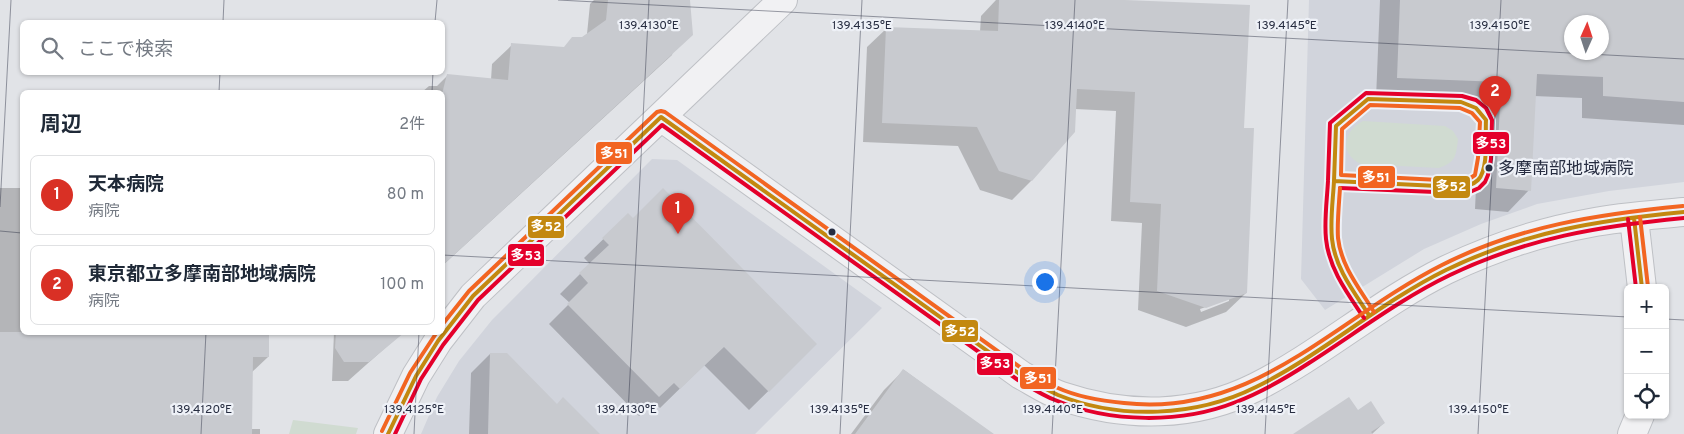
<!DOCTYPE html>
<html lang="ja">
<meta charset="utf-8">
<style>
body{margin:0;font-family:Overpass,"Noto Sans JP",sans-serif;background:#f6f6f7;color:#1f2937}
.controls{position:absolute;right:15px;bottom:15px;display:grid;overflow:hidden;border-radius:8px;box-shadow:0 1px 4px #0004}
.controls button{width:45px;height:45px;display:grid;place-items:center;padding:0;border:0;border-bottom:1px solid #e0e1e3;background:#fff;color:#1f2937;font:25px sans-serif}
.compass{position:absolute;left:1564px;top:15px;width:45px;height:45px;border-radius:50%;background:#fff;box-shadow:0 1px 4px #0004;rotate:3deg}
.you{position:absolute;left:1044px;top:281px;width:18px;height:18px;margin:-12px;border:4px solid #fff;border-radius:50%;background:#1a73e8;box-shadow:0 0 0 8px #1a73e833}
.badge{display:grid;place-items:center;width:32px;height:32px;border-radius:50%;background:#d93025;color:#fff;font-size:16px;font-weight:700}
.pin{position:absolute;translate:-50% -41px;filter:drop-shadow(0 1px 2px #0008)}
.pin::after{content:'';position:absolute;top:26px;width:18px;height:15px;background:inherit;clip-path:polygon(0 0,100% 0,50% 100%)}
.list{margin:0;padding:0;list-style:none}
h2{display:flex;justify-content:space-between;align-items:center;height:65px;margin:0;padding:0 20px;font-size:21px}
h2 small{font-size:16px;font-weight:400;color:#747a83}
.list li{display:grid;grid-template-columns:32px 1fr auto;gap:15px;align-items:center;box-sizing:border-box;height:80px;margin:0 10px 10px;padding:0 10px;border:1px solid #e0e1e3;border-radius:8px}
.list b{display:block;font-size:19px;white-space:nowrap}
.list p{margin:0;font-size:16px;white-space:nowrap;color:#747a83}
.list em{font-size:16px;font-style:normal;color:#747a83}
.icon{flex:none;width:28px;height:28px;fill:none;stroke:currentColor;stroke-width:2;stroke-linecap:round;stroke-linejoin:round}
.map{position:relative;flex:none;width:1684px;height:434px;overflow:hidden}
.search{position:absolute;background:#fff;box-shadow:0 1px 4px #0004;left:20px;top:20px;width:425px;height:55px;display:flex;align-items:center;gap:12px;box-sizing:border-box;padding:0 18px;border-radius:8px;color:#747a83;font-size:19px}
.panel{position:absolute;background:#fff;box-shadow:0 1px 4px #0004;left:20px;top:90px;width:425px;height:245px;border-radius:8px}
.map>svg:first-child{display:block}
</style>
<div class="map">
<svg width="1684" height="434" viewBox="0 0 1684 434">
<rect width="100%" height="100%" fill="#e1e3e7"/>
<path fill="#d1d4dc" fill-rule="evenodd" d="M1309 0H1684V182L1609 191 1537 204 1481 224 1424 249 1325 310 1301 279ZM1572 22H1602V52H1572Z
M652 159 677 160 882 308 755 434H421L437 397 459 361 492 320Z"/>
<path fill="#d0dbd1" d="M1363 121 1445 126 1453 131 1458 139C1456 156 1456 162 1439 168L1361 164C1339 154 1343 131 1363 121Z
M293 420 358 428 356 434H289Z"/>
<path fill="#0003" fill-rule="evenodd" d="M594 0H684L672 55 442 266V92H422L429 86H437L447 76 491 80 492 64 512 45 563 48 582 38 587 34 590 4Z
M996 0H1094L1243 129 1246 293 1226 312 1186 327 1138 310 1142 223 1111 221 1116 111 1075 109 1032 180 1012 200 980 190 958 146 863 142 867 47 887 28 980 32 981 16ZM1229 299V301L1201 312 1200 309Z
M1380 0H1684V125L1582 118V98L1534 96 1529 190 1508 212 1475 209 1480 103 1376 99ZM1572 22H1602V52H1572Z
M0 188H22V332L268 357 251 373V429H260V434H0Z
M628 215 633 219 816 344 749 410 704 365 660 408 654 402 639 416 549 324 570 303 560 294 590 264 584 258Z
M334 332H403L348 381H332Z
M490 354 557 405 598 434H469L471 373Z
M904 370 991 434H851L884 390Z
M1357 412 1384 423 1372 434H1295Z"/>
<path fill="#c8cacf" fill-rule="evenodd" d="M608 0H690L693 35 442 266V94L447 74 508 80 511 43 564 47 572 37H582L606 20Z
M999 0H1125L1250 5 1244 128H1254L1247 293 1206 308 1157 291 1161 204 1130 202 1135 92 1077 89 1075 132 1032 181 999 171 977 127 882 123 886 27 998 31Z
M1400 0H1684V102L1603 96V77L1537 74 1531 191 1496 188 1501 82 1397 78ZM1572 22H1602V52H1572Z
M663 188 817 344 769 392 724 347 680 389 674 383 659 397 567 304 588 283 579 273 609 245 602 238 628 213 633 218Z
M0 332H269V357H253L252 434H0Z
M336 332H405L369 362H344L335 348Z
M490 353H507L557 404 563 397 600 434H488Z
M903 369 994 434H855Z
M1349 397 1358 410 1371 401 1385 423 1371 432 1373 434H1293Z"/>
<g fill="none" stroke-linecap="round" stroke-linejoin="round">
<defs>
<path id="minor" d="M661 117 1021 375C1034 382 1047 391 1061 396 1126 418 1194 418 1256 387 1323 353 1379 303 1446 270 1492 248 1540 232 1590 223 1621 217 1653 215 1684 212
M1634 218 1642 288
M388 434 416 376 438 341 473 296 783 0
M1632 434 1640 415"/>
</defs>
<use href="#minor" stroke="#bec0c5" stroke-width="30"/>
<use href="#minor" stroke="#f1f1f3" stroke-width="28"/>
<defs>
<path id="bus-1" d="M1368 99 1461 102 1476 108 1486 120C1485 135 1489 169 1478 180 1473 185 1466 186 1459 187L1334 181 1336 126Z
M1334 181C1333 200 1330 220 1332 239 1335 268 1354 292 1369 315
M1634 218 1642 288
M388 434 416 376 438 341 473 296 661 117 1021 375C1033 382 1045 389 1058 395 1120 420 1196 417 1256 387 1323 354 1379 303 1446 270 1524 232 1599 220 1684 212"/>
<path id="bus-2" d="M1328 180 1330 123 1366 93 1462 96 1476 100 1486 108 1492 120 1491 159 1488 175 1485 182 1479 188 1470 192 1459 193 1340 188
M1328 181C1327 200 1324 221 1326 239 1329 269 1348 294 1364 318
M1628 219 1636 288
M395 434 421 379 443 345 478 300 662 125 1018 380C1030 387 1042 395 1055 400 1110 423 1181 424 1236 402 1262 392 1286 378 1309 363 1356 333 1400 299 1450 275 1527 238 1600 226 1684 218"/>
<path id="bus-3" d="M1370 105 1460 108 1472 113 1480 122 1478 158 1475 175 1469 179 1459 181 1341 175 1342 129Z
M1340 188C1339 204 1337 222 1338 238 1341 266 1360 289 1374 312
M1640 217 1648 287
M442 325 469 291 657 112 661 111 665 112 1024 370C1035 376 1046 383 1058 388 1078 397 1102 401 1124 403 1254 418 1335 319 1442 265 1519 226 1599 214 1683 206
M382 431 410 373 437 332"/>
</defs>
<use href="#bus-1" stroke="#eef1f7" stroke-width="8"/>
<use href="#bus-2" stroke="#eef1f7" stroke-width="8"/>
<use href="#bus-3" stroke="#eef1f7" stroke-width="8"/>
<use href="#bus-1" stroke="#c38810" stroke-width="4"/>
<use href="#bus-2" stroke="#e4002b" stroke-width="4"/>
<use href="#bus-3" stroke="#f26522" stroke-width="4"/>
</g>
<path fill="none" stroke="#272d41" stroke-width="1" stroke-opacity="0.45" d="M558 0 1684 59M223 22 224 0M435 22 437 0M219 92 220 72M432 92 433 72M0 207 11 0M0 231 22 233M442 255 1628 317M1665 319 1684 320M201 434 206 332M414 434 419 332M627 434 649 0M840 434 862 0M1052 434 1075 0M1265 434 1288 0M1478 434 1501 0"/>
<g fill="#272d41" stroke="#eef1f7" stroke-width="2">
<circle cx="1489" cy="168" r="4.5"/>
<circle cx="832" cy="232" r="4.5"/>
</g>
<g text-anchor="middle" stroke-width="4.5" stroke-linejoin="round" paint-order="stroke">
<g font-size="17" fill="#272d41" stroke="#eef1f7" text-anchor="start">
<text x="1498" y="174">多摩南部地域病院</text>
</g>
</g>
<g font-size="12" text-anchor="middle" fill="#272d41" stroke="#eef1f7" stroke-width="4.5" stroke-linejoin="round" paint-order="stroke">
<text x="649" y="29">139.4130°E</text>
<text x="862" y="29">139.4135°E</text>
<text x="1075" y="29">139.4140°E</text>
<text x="1287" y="29">139.4145°E</text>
<text x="1500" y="29">139.4150°E</text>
<text x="202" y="413">139.4120°E</text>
<text x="414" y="413">139.4125°E</text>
<text x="627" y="413">139.4130°E</text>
<text x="840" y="413">139.4135°E</text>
<text x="1053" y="413">139.4140°E</text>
<text x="1266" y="413">139.4145°E</text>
<text x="1479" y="413">139.4150°E</text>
</g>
<g stroke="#eef1f7" stroke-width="2">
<rect x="1472" y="131" width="38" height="24" rx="5" fill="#e4002b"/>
<rect x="595" y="141" width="38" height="24" rx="5" fill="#f26522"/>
<rect x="1357" y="165" width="39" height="24" rx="5" fill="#f26522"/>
<rect x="1432" y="175" width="39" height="24" rx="5" fill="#c38810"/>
<rect x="527" y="215" width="38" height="24" rx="5" fill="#c38810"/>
<rect x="507" y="243" width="38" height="24" rx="5" fill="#e4002b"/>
<rect x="941" y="319" width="38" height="24" rx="5" fill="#c38810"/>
<rect x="976" y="352" width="38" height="24" rx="5" fill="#e4002b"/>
<rect x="1019" y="366" width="38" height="24" rx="5" fill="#f26522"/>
</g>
<g font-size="14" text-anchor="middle" font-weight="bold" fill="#fff">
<text x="1491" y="148">多53</text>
<text x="614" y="158">多51</text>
<text x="1376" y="182">多51</text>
<text x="1451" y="191">多52</text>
<text x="546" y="231">多52</text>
<text x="526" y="260">多53</text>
<text x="960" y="336">多52</text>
<text x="995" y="368">多53</text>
<text x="1038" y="383">多51</text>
</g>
</svg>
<div class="controls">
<button>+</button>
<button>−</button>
<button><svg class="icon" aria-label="locate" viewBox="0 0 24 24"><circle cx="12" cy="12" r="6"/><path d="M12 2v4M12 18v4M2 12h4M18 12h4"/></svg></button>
</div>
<svg class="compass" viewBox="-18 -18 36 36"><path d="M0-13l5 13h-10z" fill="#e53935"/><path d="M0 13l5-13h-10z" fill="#747a83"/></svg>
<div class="you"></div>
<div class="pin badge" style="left:678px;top:234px">1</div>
<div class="pin badge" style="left:1495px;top:117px">2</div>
<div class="search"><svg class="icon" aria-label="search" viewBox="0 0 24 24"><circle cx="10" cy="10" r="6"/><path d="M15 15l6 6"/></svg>ここで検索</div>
<section class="panel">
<h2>周辺<small>2件</small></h2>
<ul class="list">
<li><span class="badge">1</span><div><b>天本病院</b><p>病院</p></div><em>80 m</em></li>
<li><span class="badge">2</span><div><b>東京都立多摩南部地域病院</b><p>病院</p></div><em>100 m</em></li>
</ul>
</section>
</div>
